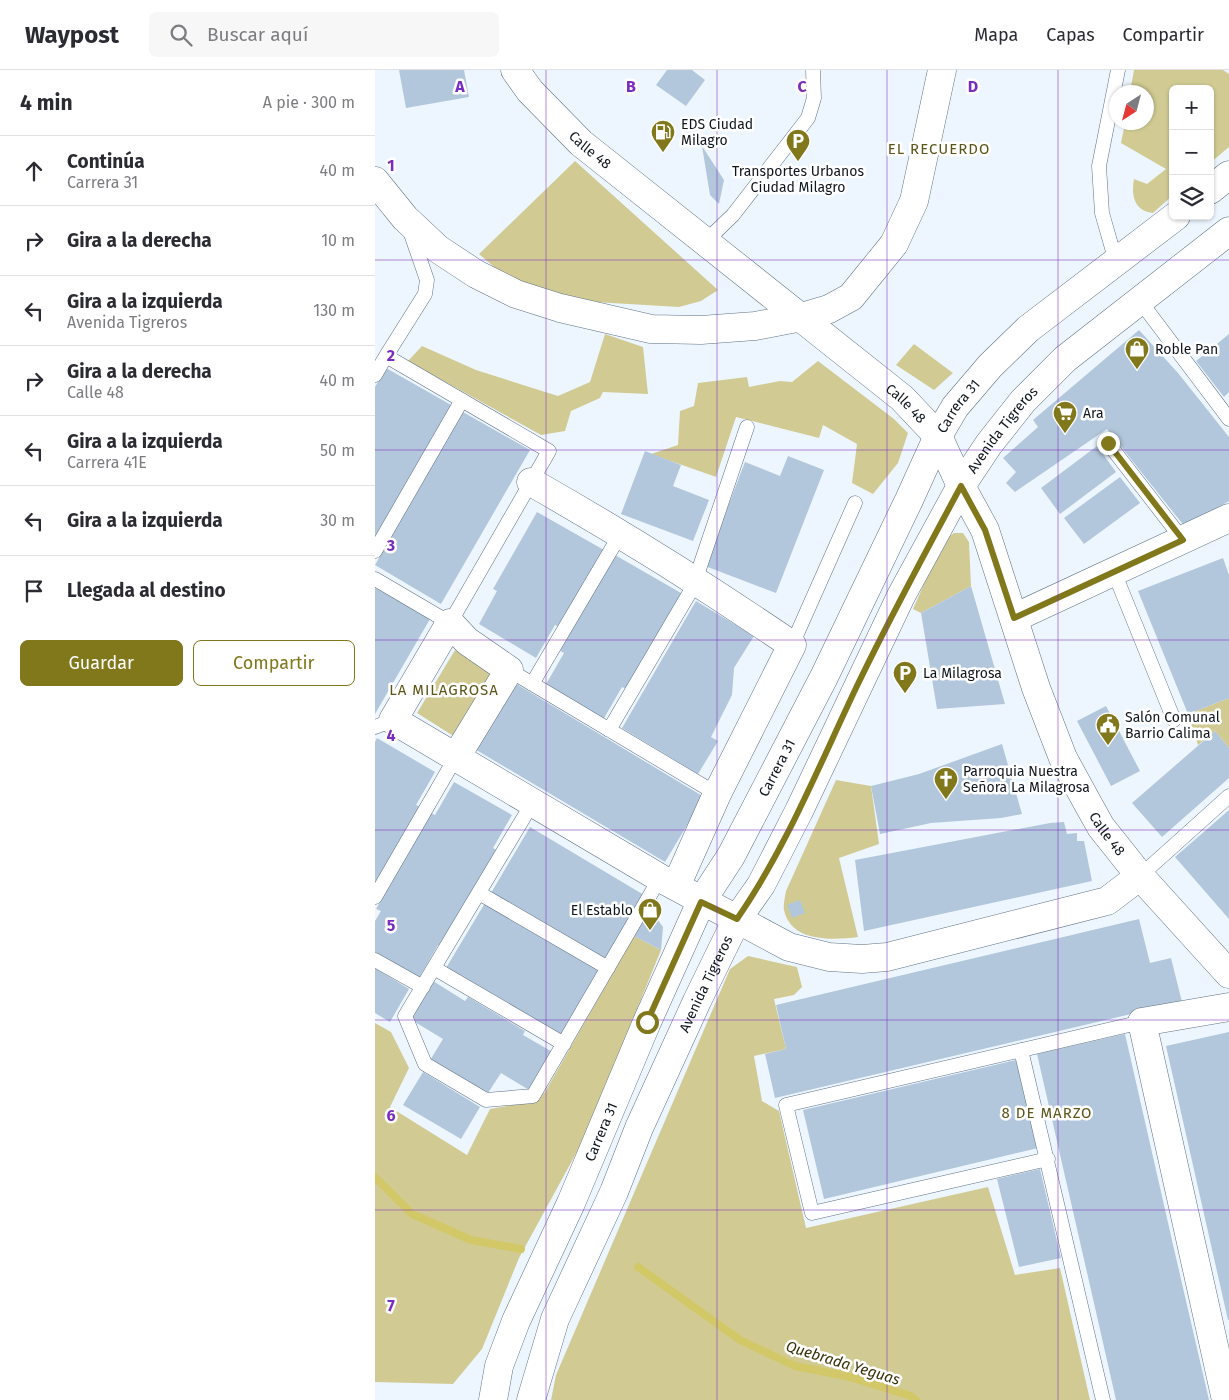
<!DOCTYPE html>
<html lang="es">
<meta charset="utf-8">
<style>
body{margin:0;font-family:"Fira Sans",sans-serif;background:#f7f7f7;color:#2b2b33}
.controls{position:absolute;right:15px;top:15px;display:grid;overflow:hidden;border-radius:8px;box-shadow:0 1px 4px #0004}
.controls button{width:45px;height:45px;display:grid;place-items:center;padding:0;border:0;border-bottom:1px solid #e1e1e2;background:#fff;color:#2b2b33;font:25px sans-serif}
.compass{position:absolute;left:734px;top:15px;width:45px;height:45px;border-radius:50%;background:#fff;box-shadow:0 1px 4px #0004;rotate:216deg}
.stop{position:absolute;width:15px;height:15px;margin:-11px;border:4px solid #81771b;border-radius:50%;background:#fff}
.stop.end{background:#81771b;border-color:#fff;box-shadow:0 1px 5px #0008}
.list{margin:0;padding:0;list-style:none}
h2{display:flex;justify-content:space-between;align-items:center;height:65px;margin:0;padding:0 20px;font-size:21px}
h2 small{font-size:16px;font-weight:400;color:#7c7c81}
.list li{display:grid;grid-template-columns:32px 1fr auto;gap:15px;align-items:center;box-sizing:border-box;height:70px;padding:0 20px;border-top:1px solid #e1e1e2}
.list b{display:block;font-size:19px;white-space:nowrap}
.list p{margin:0;font-size:16px;white-space:nowrap;color:#7c7c81}
.list em{font-size:16px;font-style:normal;color:#7c7c81}
.actions{display:flex;gap:10px;padding:15px 20px}
.actions a{flex:1;padding:11px 0;border:1px solid #81771b;border-radius:8px;text-align:center;font-size:18px;color:#81771b}
.actions .main{background:#81771b;color:#fff}
.icon{flex:none;width:28px;height:28px;fill:none;stroke:currentColor;stroke-width:2;stroke-linecap:round;stroke-linejoin:round}
.map{position:relative;flex:none;width:854px;height:1330px;overflow:hidden}
header{display:flex;align-items:center;gap:30px;box-sizing:border-box;height:70px;padding:0 25px;background:#fff;border-bottom:1px solid #e1e1e2}
header strong{font-size:24px}
nav{display:flex;gap:28px;margin-inline-start:auto;font-size:18px}
.search{width:350px;height:45px;background:#f7f7f7;display:flex;align-items:center;gap:12px;box-sizing:border-box;padding:0 18px;border-radius:8px;color:#7c7c81;font-size:19px}
main{display:flex}
aside{flex:1;background:#fff}
.map>svg:first-child{display:block}
</style>
<header>
<strong>Waypost</strong>
<div class="search"><svg class="icon" aria-label="search" viewBox="0 0 24 24"><circle cx="10" cy="10" r="6"/><path d="M15 15l6 6"/></svg>Buscar aquí</div>
<nav><a>Mapa</a><a>Capas</a><a>Compartir</a></nav>
</header>
<main>
<aside>
<h2>4 min<small>A pie · 300 m</small></h2>
<ul class="list">
<li><svg class="icon" aria-label="ahead" viewBox="0 0 24 24"><path d="M12 20V5M6 11l6-6 6 6"/></svg><div><b>Continúa</b><p>Carrera 31</p></div><em>40 m</em></li>
<li><svg class="icon" aria-label="right" viewBox="0 0 24 24"><path d="M7 20v-9h11M14 6l5 5-5 5"/></svg><div><b>Gira a la derecha</b></div><em>10 m</em></li>
<li><svg class="icon" aria-label="left" viewBox="0 0 24 24"><path d="M17 20v-9H6M10 6l-5 5 5 5"/></svg><div><b>Gira a la izquierda</b><p>Avenida Tigreros</p></div><em>130 m</em></li>
<li><svg class="icon" aria-label="right" viewBox="0 0 24 24"><path d="M7 20v-9h11M14 6l5 5-5 5"/></svg><div><b>Gira a la derecha</b><p>Calle 48</p></div><em>40 m</em></li>
<li><svg class="icon" aria-label="left" viewBox="0 0 24 24"><path d="M17 20v-9H6M10 6l-5 5 5 5"/></svg><div><b>Gira a la izquierda</b><p>Carrera 41E</p></div><em>50 m</em></li>
<li><svg class="icon" aria-label="left" viewBox="0 0 24 24"><path d="M17 20v-9H6M10 6l-5 5 5 5"/></svg><div><b>Gira a la izquierda</b></div><em>30 m</em></li>
<li><svg class="icon" aria-label="arrive" viewBox="0 0 24 24"><path d="M6 21V4h12l-3 4 3 4H6"/></svg><div><b>Llegada al destino</b></div></li>
</ul>
<div class="actions"><a class="main">Guardar</a><a>Compartir</a></div>
</aside>
<div class="map">
<svg width="854" height="1330" viewBox="0 0 854 1330">
<rect width="100%" height="100%" fill="#edf6ff"/>
<path fill="#d1cb93" d="M759 0H848L854 4V77L835 93V19H798V125L778 143C759 141 756 125 759 109L772 114 791 99 746 73 750 53 772 52V22H755Z
M200 91 343 220 326 231 304 237 185 230 140 215 104 184Z
M230 264 268 277 273 324 228 322 225 328 196 341 190 361 166 365 33 291 47 276 101 300 183 326 215 312Z
M539 274 578 303 559 320 521 295Z
M443 291 519 349 533 363 523 393 498 424 477 413 482 374 448 355 444 368 361 347 341 407 276 384 303 375 305 341 319 336 323 313 372 307 374 317 405 311 417 312Z
M579 463H588L594 472 596 516 546 543 538 539 568 471Z
M80 580 119 604 80 667 42 643Z
M854 628V678L840 661 823 675 813 644Z
M461 710 496 716 504 774 464 788 483 867C459 870 416 873 409 840 408 835 410 827 411 821Z
M259 866 286 880 210 1067 144 1188 107 1279 78 1314 0 1312V953L16 962 34 998 15 1037 92 1085 115 1039 160 1031 170 1022Z
M373 886 422 897 427 917 419 925 399 929 411 979 379 986 387 1031 404 1041 431 1158 613 1117 640 1205 685 1198 715 1330H176L181 1305 355 899Z"/>
<g fill="none" stroke-linecap="round" stroke-linejoin="round">
<path stroke="#d3c867" stroke-width="8" d="M0 1107 37 1144 96 1170 146 1179
M263 1197 365 1270 420 1296 471 1306 536 1326 541 1330"/>
</g>
<path fill="#b2c7db" d="M24 0H89L94 27 31 38Z
M292 0H317L330 10 311 36 281 15Z
M327 76 349 110 344 134 335 125Z
M764 260 803 303 854 367V431L810 457 732 359 640 422 631 413 641 402 628 388 663 357 658 350Z
M854 264V322L849 327 821 291Z
M11 298 78 336 0 471V317Z
M88 342 155 380 66 534 0 495Z
M722 376 741 402 685 444 666 418Z
M270 381 306 395 298 416 334 430 318 471 246 444Z
M413 386 449 400 401 523 330 496 370 392 405 406Z
M745 407 765 433 709 474 689 448Z
M162 442 229 480 185 557 180 555 161 588 104 554 122 521 118 519Z
M240 485 306 523 251 619 247 617 228 650 170 616 189 583 185 581Z
M848 488 854 505V628L813 644 763 521Z
M596 516 630 634 562 639 546 543Z
M0 518 55 549 0 644Z
M321 531 379 566 359 598 357 625 336 667 343 671 323 704 247 658Z
M138 612 329 727 290 792 98 678Z
M731 636 765 701 736 716 702 651Z
M840 661 854 678V708L787 767 757 733Z
M2 668 60 702 41 735 46 737 0 817V672Z
M627 674 647 744 626 748 556 753 505 764 496 716 544 704Z
M79 712 137 745 118 778 123 781 68 877 63 875 44 908 0 882V851L6 841 1 839 56 743 60 745Z
M854 740V849L800 787Z
M689 752 692 764 702 763V771H709L717 811 489 861 480 790 675 753Z
M155 757 269 825 230 891 116 823Z
M425 830 430 843 417 848 412 835Z
M110 833 225 901 186 967 71 898Z
M275 839 288 857 286 880 259 866Z
M764 849 775 893 796 888 807 932 400 1028 390 984 411 979 401 935Z
M0 898 34 919 15 952 0 943Z
M58 911 90 931 93 927 150 961 148 965 181 984 159 1023 126 1003 111 1026 54 992 68 969 35 949Z
M854 962V1250H853L791 976Z
M750 964 799 1179 834 1330H741L716 1220 662 984Z
M641 990 663 1078 449 1129 428 1040Z
M48 1002 105 1037 86 1069 28 1035Z
M665 1099 686 1188 644 1197 622 1109Z"/>
<g fill="none" stroke-linecap="round" stroke-linejoin="round">
<defs>
<path id="lane" d="M330 172 358 145 433 48 439 28 438 0
M741 192 727 143 724 96 743 0
M765 231 854 349
M11 286 50 224 52 210 35 161
M0 305 11 286 174 381 75 553 0 509
M733 373 808 470
M0 481 87 330
M739 502 799 650
M417 575 480 433
M134 600 342 724
M157 614 246 463
M0 657 18 650
M234 660 318 517 372 357
M158 732 30 946 50 994 111 1030 158 1026 285 808
M765 806 854 726
M104 823 233 898
M0 827 81 687
M0 890 48 917
M59 898 189 974
M646 980 728 1330
M673 1089 437 1143 411 1035 767 952"/>
<g id="street">
<path d="M0 111 30 148 63 179 101 204 141 224 185 238 276 259 326 260 380 256 427 247 454 239 476 227 519 174 539 131 567 0"/>
<path d="M156 412C246 463 332 517 417 575L342 724 301 816"/>
<path id="s1" d="M586 416 610 460 661 618 688 688 712 732 726 757 765 806 854 904"/>
<path d="M639 548 854 448"/>
<path d="M81 687 134 600 92 571 75 553 18 650 285 808 414 877 454 887 487 889 512 887 732 831 765 806"/>
<path d="M851 1330 767 952 854 937"/>
</g>
<g id="secondary">
<path id="s2" d="M140 0 155 21 206 73 527 328 563 366 586 416"/>
<path d="M835 120 854 105"/>
<path id="s3" d="M118 1330 124 1296 141 1251 196 1133 272 952 326 832 356 786 449 607 534 430 563 366 580 337 615 296 653 259 801 146"/>
<path id="s4" d="M156 1330 180 1249 239 1122 264 1058 322 931 362 849 386 815 424 741 526 526 586 416 614 374 648 331 690 289 854 161"/>
</g>
</defs>
<use href="#lane" stroke="#5f7284" stroke-width="15"/>
<use href="#street" stroke="#5f7284" stroke-width="29"/>
<use href="#secondary" stroke="#5f7284" stroke-width="29"/>
<use href="#lane" stroke="#fff" stroke-width="14"/>
<use href="#street" stroke="#fff" stroke-width="28"/>
<use href="#secondary" stroke="#fff" stroke-width="28"/>
</g>
<g fill="none" stroke-linecap="round" stroke-linejoin="round">
<path stroke="#81771b" stroke-width="6" d="M272 952 326 832 362 849C411 778 444 696 481 618 514 549 550 483 586 416L610 460 639 548 808 470 733 373"/>
</g>
<path fill="none" stroke="#7b2cbf" stroke-width="1" stroke-opacity="0.55" d="M171 0V1330M342 0V1330M512 0V1330M683 0V1330M0 190H854M0 380H854M0 570H854M0 760H854M0 950H854M0 1140H854"/>
<defs>
<symbol id="fuel-pin" viewBox="-11 -11 22 30"><path d="M0 17L-7.5 6A9.5 9.5 0 1 1 7.5 6Z" fill="#81771b" stroke="#fff"/><path d="M-5.5-6h7V0h2V4h1.3V-2.5L3-4.5l.8-.8L6-3V5H2.5V1h-1V6h-7ZM-4.2-4.7v3.2H.2V-4.7Z" fill="#fff"/></symbol>
<symbol id="parking-pin" viewBox="-11 -11 22 30"><path d="M0 17L-7.5 6A9.5 9.5 0 1 1 7.5 6Z" fill="#81771b" stroke="#fff"/><path d="M-3.5-5.5H1a3.5 3.5 0 0 1 0 7H-1V5.5H-3.5ZM-1-3.4V-.6H.8a1.4 1.4 0 0 0 0-2.8Z" fill="#fff"/></symbol>
<symbol id="shop-pin" viewBox="-11 -11 22 30"><path d="M0 17L-7.5 6A9.5 9.5 0 1 1 7.5 6Z" fill="#81771b" stroke="#fff"/><path d="M-5-2.5h2.3a2.7 3.5 0 0 1 5.4 0H5L5.5 6h-11ZM-1.5-2.5h3a1.5 2.3 0 0 0-3 0Z" fill="#fff"/></symbol>
<symbol id="supermarket-pin" viewBox="-11 -11 22 30"><path d="M0 17L-7.5 6A9.5 9.5 0 1 1 7.5 6Z" fill="#81771b" stroke="#fff"/><path d="M-6-5.5h2.5l.6 2H6L4.5 2H-2.5L-4.4-4H-6ZM-1.5 3.2a1.3 1.3 0 1 0 .1 0ZM3 3.2a1.3 1.3 0 1 0 .1 0Z" fill="#fff"/></symbol>
<symbol id="civic-pin" viewBox="-11 -11 22 30"><path d="M0 17L-7.5 6A9.5 9.5 0 1 1 7.5 6Z" fill="#81771b" stroke="#fff"/><path d="M-.6-6.5H3V-4.5H.6V-3L4-1V1h2V6H-6V1h2V-1L-.6-3ZM-1.2 2.5V6h2.4V2.5Z" fill="#fff"/></symbol>
<symbol id="church-pin" viewBox="-11 -11 22 30"><path d="M0 17L-7.5 6A9.5 9.5 0 1 1 7.5 6Z" fill="#81771b" stroke="#fff"/><path d="M-1.2-6h2.4v3.5h3.3v2.4h-3.3V6h-2.4V-.1h-3.3v-2.4h3.3Z" fill="#fff"/></symbol>
</defs>
<g fill-rule="evenodd">
<use href="#fuel-pin" x="274" y="48" width="28" height="38"/>
<use href="#parking-pin" x="409" y="57" width="28" height="38"/>
<use href="#shop-pin" x="748" y="265" width="28" height="38"/>
<use href="#supermarket-pin" x="676" y="329" width="28" height="38"/>
<use href="#parking-pin" x="516" y="589" width="28" height="38"/>
<use href="#civic-pin" x="719" y="641" width="28" height="38"/>
<use href="#church-pin" x="557" y="695" width="28" height="38"/>
<use href="#shop-pin" x="261" y="826" width="28" height="38"/>
</g>
<g text-anchor="middle" stroke-width="5" stroke-linejoin="round" paint-order="stroke">
<g font-size="14" fill="#0e161d" stroke="#fff" text-anchor="start">
<text x="306" y="59">EDS Ciudad<tspan x="306" dy="16">Milagro</tspan></text>
<text x="423" y="106" text-anchor="middle">Transportes Urbanos<tspan x="423" dy="16">Ciudad Milagro</tspan></text>
<text x="780" y="284">Roble Pan</text>
<text x="708" y="348">Ara</text>
<text x="548" y="608">La Milagrosa</text>
<text x="750" y="652">Salón Comunal<tspan x="750" dy="16">Barrio Calima</tspan></text>
<text x="588" y="706">Parroquia Nuestra<tspan x="588" dy="16">Señora La Milagrosa</tspan></text>
<text x="258" y="845" text-anchor="end">El Establo</text>
</g>
<g font-size="14" fill="#0e161d" stroke="#fff">
<text dy="5" stroke="none"><textPath href="#s2" startOffset="110">Calle 48</textPath></text>
<text dy="5" stroke="none"><textPath href="#s2" startOffset="515">Calle 48</textPath></text>
<text dy="5" stroke="none"><textPath href="#s3" startOffset="1100">Carrera 31</textPath></text>
<text dy="5" stroke="none"><textPath href="#s4" startOffset="1082">Avenida Tigreros</textPath></text>
<text dy="5" stroke="none"><textPath href="#s3" startOffset="695">Carrera 31</textPath></text>
<text dy="5" stroke="none"><textPath href="#s1" startOffset="379">Calle 48</textPath></text>
<text dy="5" stroke="none"><textPath href="#s4" startOffset="452">Avenida Tigreros</textPath></text>
<text dy="5" stroke="none"><textPath href="#s3" startOffset="290">Carrera 31</textPath></text>
</g>
<g font-size="15" letter-spacing="1" fill="#5c5518" stroke="#fff">
<text x="564" y="84">EL RECUERDO</text>
<text x="69" y="625">LA MILAGROSA</text>
<text x="672" y="1048">8 DE MARZO</text>
</g>
<g font-size="15" font-style="italic" fill="#363106" stroke="#fff">
<text transform="translate(468 1293) rotate(17)" y="5">Quebrada Yeguas</text>
</g>
</g>
<g font-size="16" text-anchor="middle" font-weight="bold" fill="#7b2cbf" stroke="#fff" stroke-width="5" stroke-linejoin="round" paint-order="stroke">
<text x="85" y="22">A</text>
<text x="256" y="22">B</text>
<text x="427" y="22">C</text>
<text x="598" y="22">D</text>
<text x="16" y="101">1</text>
<text x="16" y="291">2</text>
<text x="16" y="481">3</text>
<text x="16" y="671">4</text>
<text x="16" y="861">5</text>
<text x="16" y="1051">6</text>
<text x="16" y="1241">7</text>
</g>
</svg>
<div class="controls">
<button>+</button>
<button>−</button>
<button><svg class="icon" aria-label="layers" viewBox="0 0 24 24"><path d="M12 4l9 5-9 5-9-5zM3 14l9 5 9-5"/></svg></button>
</div>
<svg class="compass" viewBox="-18 -18 36 36"><path d="M0-13l5 13h-10z" fill="#e53935"/><path d="M0 13l5-13h-10z" fill="#7c7c81"/></svg>
<div class="stop" style="left:272px;top:952px"></div>
<div class="stop end" style="left:733px;top:373px"></div>
</div>
</main>
